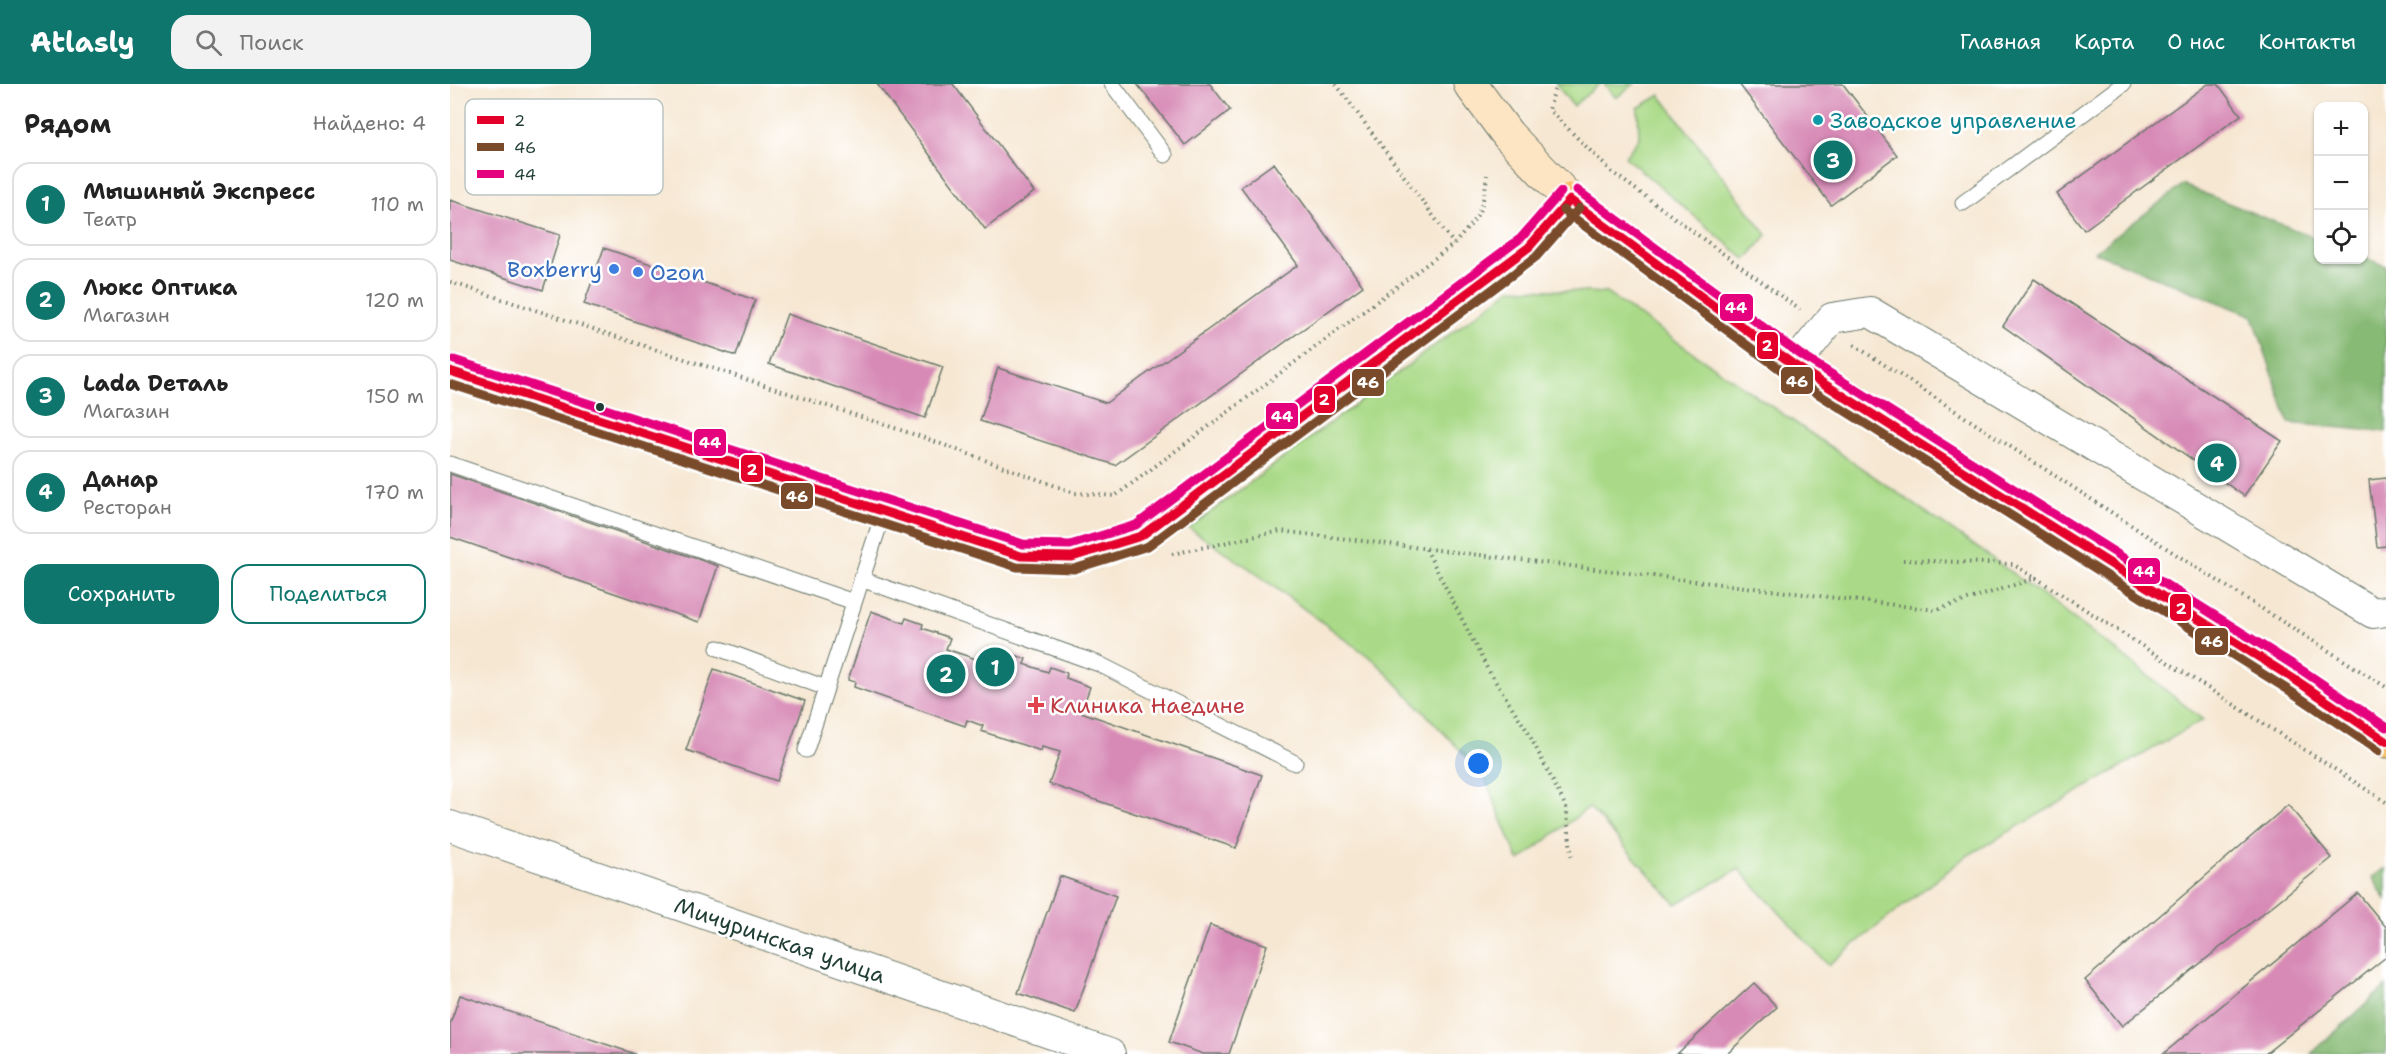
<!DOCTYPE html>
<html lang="ru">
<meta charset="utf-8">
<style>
body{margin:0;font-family:"Shantell Sans",sans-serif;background:#f2f2f2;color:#222}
.controls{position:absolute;right:18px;top:18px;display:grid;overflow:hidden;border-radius:12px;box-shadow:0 2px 4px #0004}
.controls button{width:54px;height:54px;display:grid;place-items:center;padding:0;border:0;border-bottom:2px solid #e0e0e0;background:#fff;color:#222;font:30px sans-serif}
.you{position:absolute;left:1029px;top:680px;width:21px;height:21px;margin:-15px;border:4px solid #fff;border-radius:50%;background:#1a73e8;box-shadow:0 0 0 9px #1a73e833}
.badge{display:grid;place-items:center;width:39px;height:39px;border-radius:50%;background:#0f766e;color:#fff;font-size:20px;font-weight:700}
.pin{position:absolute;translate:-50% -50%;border:3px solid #fff;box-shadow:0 2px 6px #0006}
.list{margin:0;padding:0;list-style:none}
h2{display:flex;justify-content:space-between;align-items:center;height:78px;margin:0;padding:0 24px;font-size:26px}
h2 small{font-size:20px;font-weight:400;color:#767676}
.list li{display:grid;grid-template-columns:39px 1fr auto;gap:18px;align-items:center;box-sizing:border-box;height:84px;margin:0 12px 12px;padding:0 12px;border:2px solid #e0e0e0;border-radius:18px}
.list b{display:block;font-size:22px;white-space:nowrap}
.list p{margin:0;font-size:20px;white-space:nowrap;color:#767676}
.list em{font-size:20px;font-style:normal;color:#767676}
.actions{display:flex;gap:12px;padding:18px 24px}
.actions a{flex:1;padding:14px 0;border:2px solid #0f766e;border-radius:18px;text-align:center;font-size:21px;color:#0f766e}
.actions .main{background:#0f766e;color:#fff}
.icon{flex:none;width:33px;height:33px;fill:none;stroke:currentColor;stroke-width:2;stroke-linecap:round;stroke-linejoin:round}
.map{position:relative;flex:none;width:1936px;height:970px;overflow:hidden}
header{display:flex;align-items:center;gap:36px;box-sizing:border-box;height:84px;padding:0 30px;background:#0f766e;color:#fff}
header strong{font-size:28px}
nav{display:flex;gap:33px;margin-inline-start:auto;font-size:21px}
.search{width:420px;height:54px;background:#f2f2f2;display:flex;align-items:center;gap:15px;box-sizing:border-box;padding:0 21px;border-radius:18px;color:#767676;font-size:22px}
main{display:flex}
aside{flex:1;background:#fff}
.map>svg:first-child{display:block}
</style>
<header>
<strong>Atlasly</strong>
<div class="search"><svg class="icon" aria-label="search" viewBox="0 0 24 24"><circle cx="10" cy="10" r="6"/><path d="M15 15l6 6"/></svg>Поиск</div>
<nav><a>Главная</a><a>Карта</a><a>О нас</a><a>Контакты</a></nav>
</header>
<main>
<aside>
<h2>Рядом<small>Найдено: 4</small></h2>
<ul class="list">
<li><span class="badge">1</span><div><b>Мышиный Экспресс</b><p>Театр</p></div><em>110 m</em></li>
<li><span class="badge">2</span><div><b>Люкс Оптика</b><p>Магазин</p></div><em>120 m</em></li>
<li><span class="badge">3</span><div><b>Lada Dеталь</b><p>Магазин</p></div><em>150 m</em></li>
<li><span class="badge">4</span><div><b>Данар</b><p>Ресторан</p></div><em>170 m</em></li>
</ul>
<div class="actions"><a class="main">Сохранить</a><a>Поделиться</a></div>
</aside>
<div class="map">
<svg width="1936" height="970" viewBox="0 0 1936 970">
<rect width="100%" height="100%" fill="#fff"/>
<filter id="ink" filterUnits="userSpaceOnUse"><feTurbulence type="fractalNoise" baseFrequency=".0167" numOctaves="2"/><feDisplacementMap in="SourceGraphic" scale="12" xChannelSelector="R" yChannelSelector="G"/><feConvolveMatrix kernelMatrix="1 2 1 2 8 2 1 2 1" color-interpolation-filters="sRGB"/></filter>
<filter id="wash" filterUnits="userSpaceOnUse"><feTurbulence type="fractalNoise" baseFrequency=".008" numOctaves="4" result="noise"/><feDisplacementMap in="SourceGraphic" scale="24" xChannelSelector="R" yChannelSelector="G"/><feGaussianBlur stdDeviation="1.35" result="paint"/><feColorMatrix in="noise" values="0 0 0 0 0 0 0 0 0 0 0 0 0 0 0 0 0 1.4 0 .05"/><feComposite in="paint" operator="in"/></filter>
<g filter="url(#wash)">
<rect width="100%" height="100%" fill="#f6e7d2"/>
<path fill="#aada88" stroke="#648c5e" stroke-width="1.5" d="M1106 0H1150L1123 22Z
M1154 0H1184L1166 14Z
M1210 11 1317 151 1296 176 1175 73 1189 54 1188 24Z
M1062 204 1156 209 1531 466 1667 567 1753 636 1515 773 1378 881 1289 785 1226 820 1139 723 1069 777 1033 690 925 577 800 485 739 444Z"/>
<path fill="#87ba74" stroke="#537c54" stroke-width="1.5" d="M1733 101 1868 155V176H1914V173L1936 182V348L1839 339 1803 232 1644 168Z
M1936 784V816L1922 793Z
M1936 902V970H1861Z"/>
<g id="blocks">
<path fill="#d78ab6" d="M427 0H503L584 108 535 145Z
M687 0H760L780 26 735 61Z
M1289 0H1393L1447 71 1381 121Z
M1758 0H1768L1791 31 1634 146 1607 110Z
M824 79 913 202 665 381 530 337 548 284 656 319 848 181 791 103Z
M0 116 110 151 93 206 0 176Z
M154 164 305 216 286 272 134 220Z
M1584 195 1832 357 1794 412 1553 242Z
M337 230 493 283 475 334 319 280Z
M0 390 268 482 249 538 0 453Z
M1936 394V462L1927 463 1919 396Z
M421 527 454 539 456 534 473 540 472 544 500 554 496 565 535 578 539 568 557 574 559 569 576 575 574 580 598 588 600 583 617 589 616 594 640 603 631 628 812 691 786 764 599 700 610 668 592 663 591 667 531 647 533 642 517 636 515 642 404 603 405 598 398 596Z
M264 585 355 617 327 697 236 666Z
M1838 721 1882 774 1672 942 1635 896Z
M610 792 666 812 625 929 568 909Z
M1908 809 1936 843V873L1815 970H1713Z
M760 841 817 861 779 970H753L719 958Z
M1304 899 1327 923 1277 970H1227Z
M10 911 185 970H0V940Z"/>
</g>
</g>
<g filter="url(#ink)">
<use href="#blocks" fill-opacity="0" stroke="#6a786b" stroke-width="1.5"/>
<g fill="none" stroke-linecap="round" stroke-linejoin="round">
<defs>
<path id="service" d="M662 0 715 71
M1513 119 1673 0
M0 380 404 518
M411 495 649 580 845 679
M268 564 376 604
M356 666 434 427"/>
<path id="minor" d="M1344 281 1382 234 1420 228 1923 529 1936 527
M0 742 660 970"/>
<path id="secondary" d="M1020 0 1058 51 1120 116"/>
<path id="primary" d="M0 287 571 472 622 473 691 452 1079 163 1120 116 1344 281 1847 597 1936 657"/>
</defs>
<use href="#service" stroke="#6a786b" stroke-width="17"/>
<use href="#minor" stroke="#6a786b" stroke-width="32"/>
<use href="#secondary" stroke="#6a786b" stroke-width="35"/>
<use href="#primary" stroke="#6a786b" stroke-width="35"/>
<path stroke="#6a786b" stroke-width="4" stroke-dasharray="1.5 4.5" stroke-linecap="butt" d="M886 0 1004 160
M1106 0 1099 26 1162 88 1350 226
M0 198 472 353 625 409 665 412 1004 160C1028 133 1033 128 1037 91
M1404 261 1727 471 1936 603
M976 465 1038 586 1078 648 1116 723 1122 775
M722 470 830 447 1486 526 1586 494 1936 718
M1453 476 1563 480 1585 494"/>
<use href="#service" stroke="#fff" stroke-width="15"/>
<use href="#minor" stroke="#fff" stroke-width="30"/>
<use href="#secondary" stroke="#fde5c4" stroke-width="33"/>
<use href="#primary" stroke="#f9bf6c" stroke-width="33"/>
<defs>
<path id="bus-1" d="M1120 116 1344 281 1847 597 1936 657
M0 287 571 472 622 473 691 452 1079 163 1120 116"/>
<path id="bus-2" d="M1113 126 1338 291 1840 607 1929 667
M0 300 567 483 624 485 698 462 1086 173 1129 124"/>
<path id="bus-3" d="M1127 106 1351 271 1853 587 1936 643
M4 276 573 460 620 461 686 441 1071 154 1111 108"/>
</defs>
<use href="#bus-1" stroke="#fff" stroke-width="14"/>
<use href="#bus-2" stroke="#fff" stroke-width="14"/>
<use href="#bus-3" stroke="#fff" stroke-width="14"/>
<use href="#bus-1" stroke="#e4002b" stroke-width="9"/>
<use href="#bus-2" stroke="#7a4b2a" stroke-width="9"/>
<use href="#bus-3" stroke="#e5007d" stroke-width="9"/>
</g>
</g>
<circle fill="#0f9aa8" stroke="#fff" stroke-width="2" cx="1368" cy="36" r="6"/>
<g fill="#3f7fe0" stroke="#fff" stroke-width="2">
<circle cx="164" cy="185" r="6"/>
<circle cx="188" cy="188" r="6"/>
</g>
<circle fill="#1f3d34" stroke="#fff" stroke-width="2" cx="150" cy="323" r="5"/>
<path fill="#e0444e" stroke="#fff" stroke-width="2" d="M583 612h6v6h6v6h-6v6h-6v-6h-6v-6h6z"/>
<g text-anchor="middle" stroke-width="5" stroke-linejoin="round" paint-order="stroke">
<g font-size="22" fill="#0d838f" stroke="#fff" text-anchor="start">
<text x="1380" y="44">Заводское управление</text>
</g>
<g font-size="22" fill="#366cbe" stroke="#fff" text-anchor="end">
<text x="152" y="193">Boxberry</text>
<text x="200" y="196" text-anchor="start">Ozon</text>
</g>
<g font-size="22" fill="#be3a42" stroke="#fff" text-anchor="start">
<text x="600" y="629">Клиника Наедине</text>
</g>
<g font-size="22" fill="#1f3d34" stroke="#fff">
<text transform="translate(330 856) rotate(19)" y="8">Мичуринская улица</text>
</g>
</g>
<rect x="15" y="15" width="198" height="96" rx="9" fill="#fff" stroke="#bcc5c2" stroke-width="1.5"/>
<rect x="27" y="32" width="27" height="8" fill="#e4002b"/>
<rect x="27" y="59" width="27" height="8" fill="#7a4b2a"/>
<rect x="27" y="86" width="27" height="8" fill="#e5007d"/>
<g font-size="16" fill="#1f3d34">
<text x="64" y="42">2</text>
<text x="64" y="69">46</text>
<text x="64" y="96">44</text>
</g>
<g stroke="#fff" stroke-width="2">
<rect x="1269" y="209" width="35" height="29" rx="6" fill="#e5007d"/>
<rect x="1306" y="247" width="23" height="29" rx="6" fill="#e4002b"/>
<rect x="1330" y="282" width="34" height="29" rx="6" fill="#7a4b2a"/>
<rect x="901" y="284" width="34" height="29" rx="6" fill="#7a4b2a"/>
<rect x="863" y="301" width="23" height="29" rx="6" fill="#e4002b"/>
<rect x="815" y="318" width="34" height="28" rx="6" fill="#e5007d"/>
<rect x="243" y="344" width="34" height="29" rx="6" fill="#e5007d"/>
<rect x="290" y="370" width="24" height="29" rx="6" fill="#e4002b"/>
<rect x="330" y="398" width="34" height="28" rx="6" fill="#7a4b2a"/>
<rect x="1677" y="473" width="34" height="28" rx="6" fill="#e5007d"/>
<rect x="1719" y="509" width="23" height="29" rx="6" fill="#e4002b"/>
<rect x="1744" y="543" width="35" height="29" rx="6" fill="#7a4b2a"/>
</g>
<g font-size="16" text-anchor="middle" font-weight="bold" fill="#fff">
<text x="1286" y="229">44</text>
<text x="1317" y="267">2</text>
<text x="1347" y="303">46</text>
<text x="918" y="304">46</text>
<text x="874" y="321">2</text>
<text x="832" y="338">44</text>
<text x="260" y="364">44</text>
<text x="302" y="391">2</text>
<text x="347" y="418">46</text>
<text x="1694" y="493">44</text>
<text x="1731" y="530">2</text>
<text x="1762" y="563">46</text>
</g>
</svg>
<div class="controls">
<button>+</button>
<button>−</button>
<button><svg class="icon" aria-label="locate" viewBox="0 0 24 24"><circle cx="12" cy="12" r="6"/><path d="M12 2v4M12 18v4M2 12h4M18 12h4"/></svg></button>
</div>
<div class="you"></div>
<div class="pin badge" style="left:545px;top:583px">1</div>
<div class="pin badge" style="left:496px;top:590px">2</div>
<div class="pin badge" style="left:1383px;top:76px">3</div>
<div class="pin badge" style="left:1767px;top:379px">4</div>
</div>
</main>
